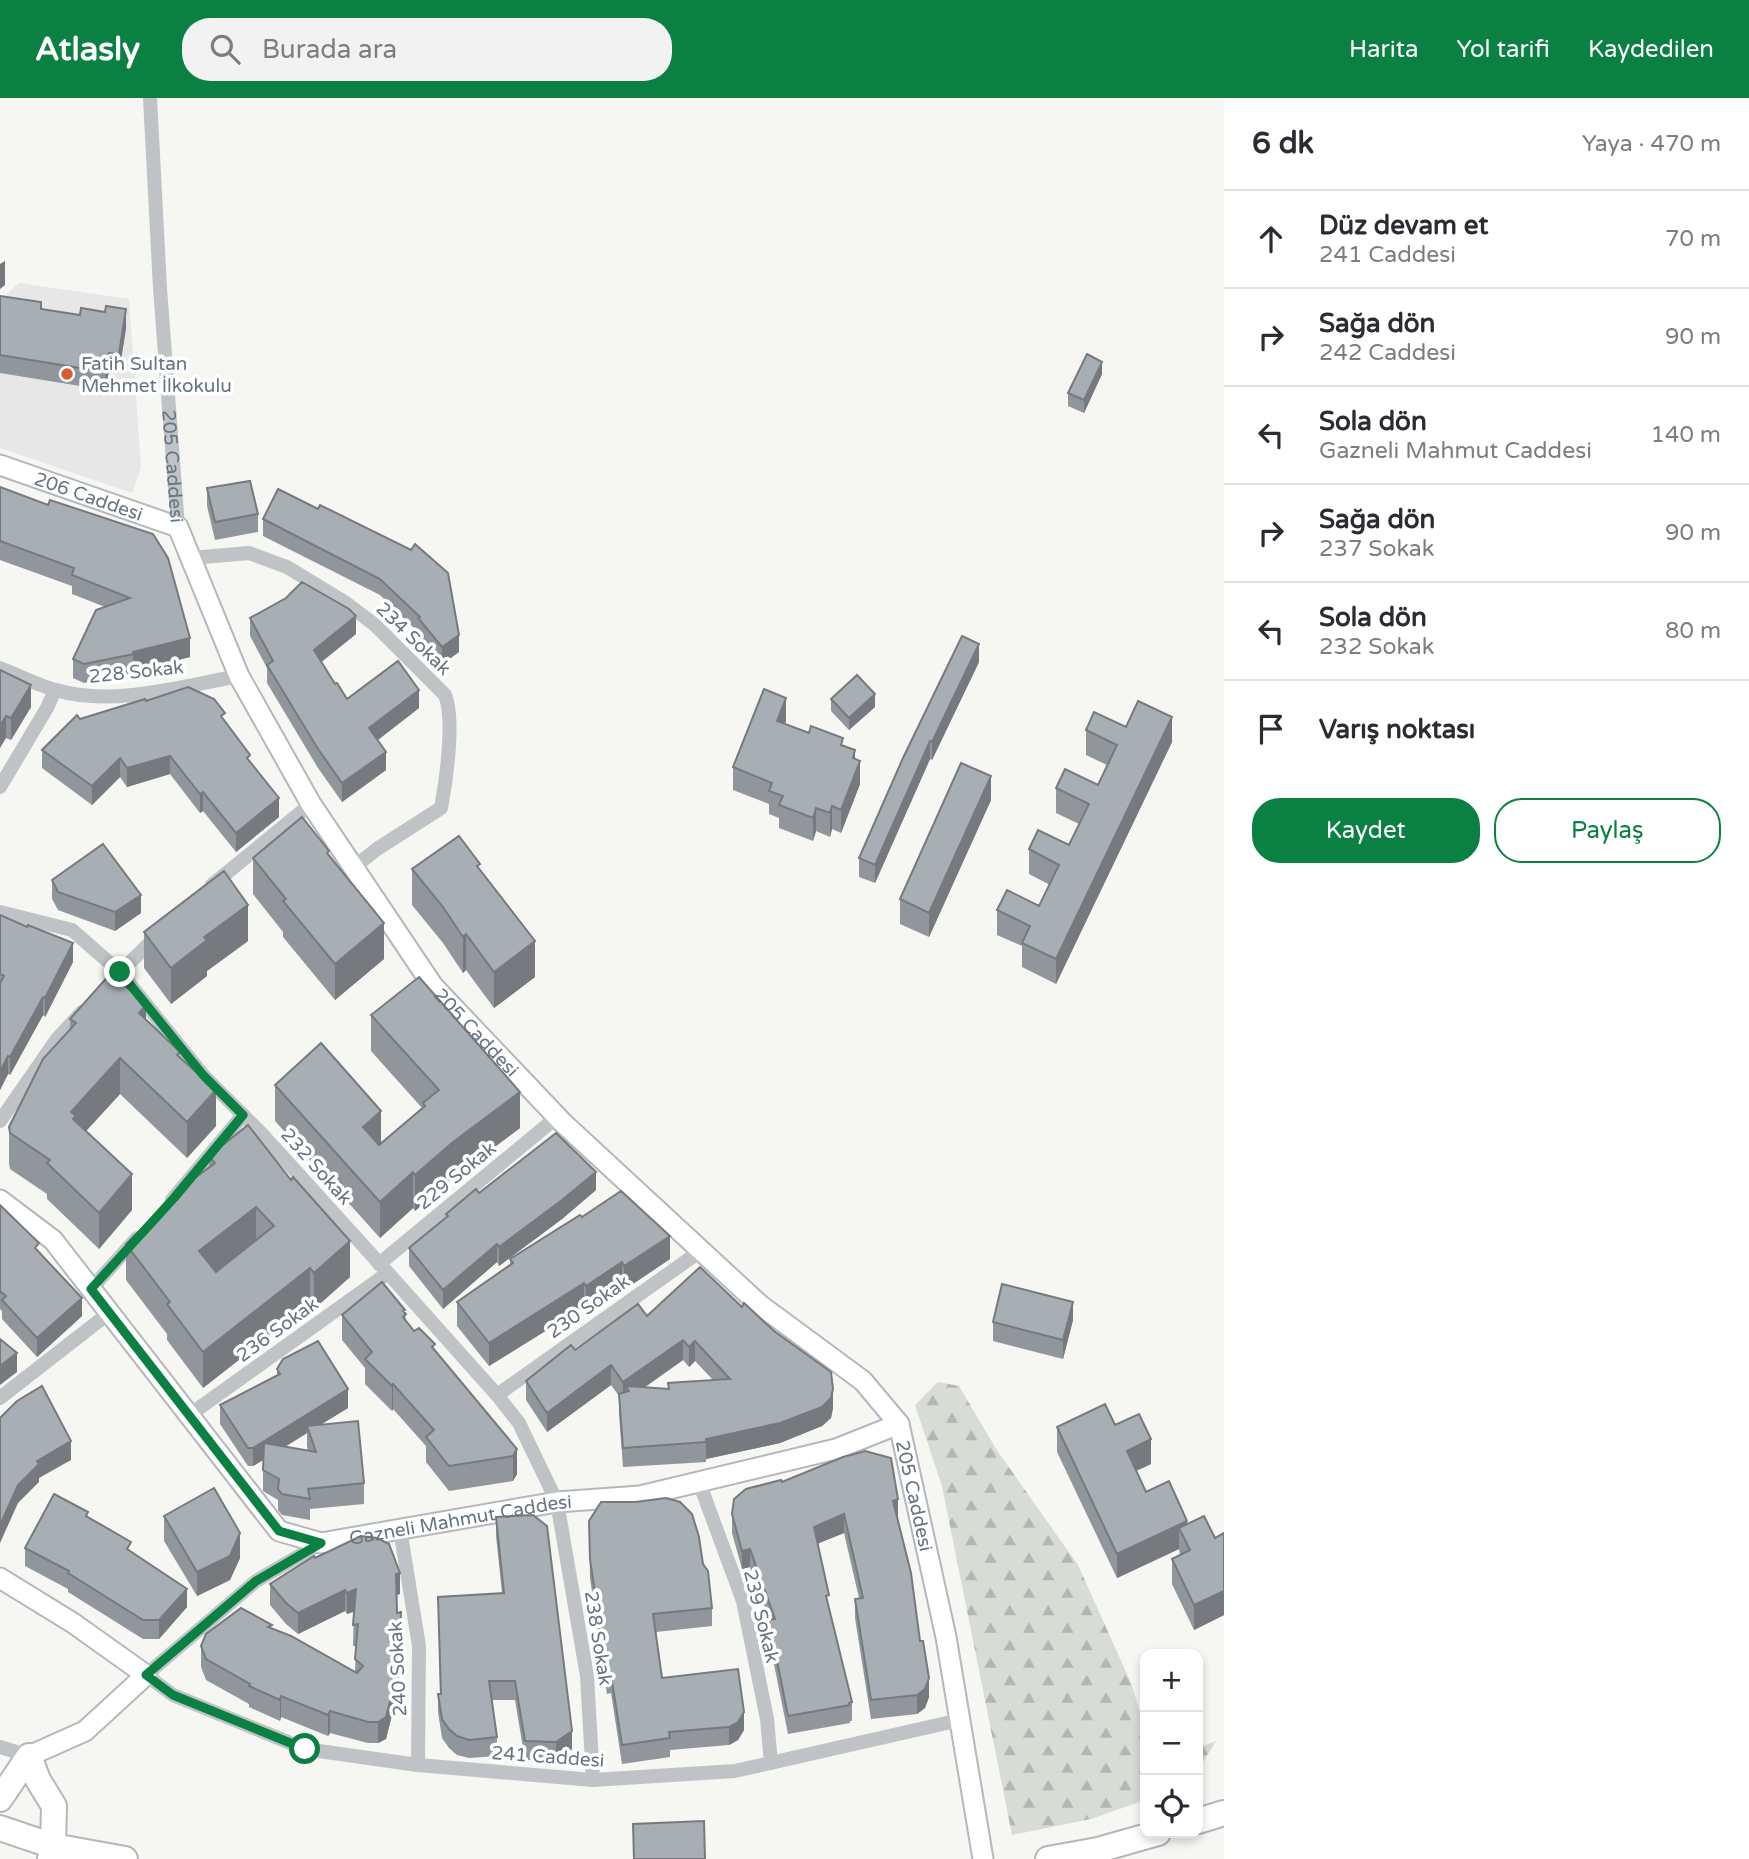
<!DOCTYPE html>
<html lang="tr">
<meta charset="utf-8">
<style>
body{margin:0;font-family:"Varela Round",sans-serif;background:#f2f2f3;color:#2b2b33}
.controls{position:absolute;right:21px;bottom:21px;display:grid;overflow:hidden;border-radius:14px;box-shadow:0 4px 10px #0003}
.controls button{width:63px;height:63px;display:grid;place-items:center;padding:0;border:0;border-bottom:2px solid #e1e1e2;background:#fff;color:#2b2b33;font:35px sans-serif}
.stop{position:absolute;width:21px;height:21px;margin:-16px;border:5px solid #0b8043;border-radius:50%;background:#fff}
.stop.end{background:#0b8043;border-color:#fff;box-shadow:0 2px 7px #0008}
.list{margin:0;padding:0;list-style:none}
h2{display:flex;justify-content:space-between;align-items:center;height:91px;margin:0;padding:0 28px;font-size:30px}
h2 small{font-size:23px;font-weight:400;color:#7c7c81}
.list li{display:grid;grid-template-columns:46px 1fr auto;gap:21px;align-items:center;box-sizing:border-box;height:98px;padding:0 28px;border-top:2px solid #e1e1e2}
.list b{display:block;font-size:26px;white-space:nowrap}
.list p{margin:0;font-size:23px;white-space:nowrap;color:#7c7c81}
.list em{font-size:23px;font-style:normal;color:#7c7c81}
.actions{display:flex;gap:14px;padding:21px 28px}
.actions a{flex:1;padding:16px 0;border:2px solid #0b8043;border-radius:28px;text-align:center;font-size:24px;color:#0b8043}
.actions .main{background:#0b8043;color:#fff}
.icon{flex:none;width:38px;height:38px;fill:none;stroke:currentColor;stroke-width:2;stroke-linecap:round;stroke-linejoin:round}
.map{position:relative;flex:none;width:1224px;height:1761px;overflow:hidden}
header{display:flex;align-items:center;gap:42px;box-sizing:border-box;height:98px;padding:0 35px;background:#0b8043;color:#fff}
header strong{font-size:33px}
nav{display:flex;gap:38px;margin-inline-start:auto;font-size:24px}
.search{width:490px;height:63px;background:#f2f2f3;display:flex;align-items:center;gap:18px;box-sizing:border-box;padding:0 24px;border-radius:28px;color:#7c7c81;font-size:26px}
main{display:flex}
aside{flex:1;background:#fff}
.map>svg:first-child{display:block}
</style>
<header>
<strong>Atlasly</strong>
<div class="search"><svg class="icon" aria-label="search" viewBox="0 0 24 24"><circle cx="10" cy="10" r="6"/><path d="M15 15l6 6"/></svg>Burada ara</div>
<nav><a>Harita</a><a>Yol tarifi</a><a>Kaydedilen</a></nav>
</header>
<main>
<div class="map">
<svg width="1224" height="1761" viewBox="0 0 1224 1761">
<defs>
<pattern id="forest-firs" width="22" height="20" patternUnits="userSpaceOnUse" patternTransform="scale(1.75)"><rect width="22" height="20" fill="#d7dcd4"/><path d="M5 1l3.5 6h-7zM16 11l3.5 6h-7z" fill="#b2b7b1"/></pattern>
</defs>
<rect width="100%" height="100%" fill="#f6f6f2"/>
<path fill="#e6e7e6" d="M19 185 129 201 141 370 132 395 0 350V203Z"/>
<path fill="url(#forest-firs)" d="M938 1284 959 1288 996 1351 1078 1467 1131 1585 1145 1630V1702L1091 1721 1012 1737 942 1388 915 1307Z
M1216 1643 1198 1672V1650Z"/>
<g fill="none" stroke-linecap="round" stroke-linejoin="round">
<defs>
<g id="secondary">
<path id="s2" d="M0 367 178 429 239 578 311 706 433 888 563 1025 760 1207 863 1283 899 1326 946 1539 983 1761"/>
<path id="s3" d="M0 1102 53 1142 279 1433 321 1445 557 1404 640 1398 836 1351 899 1326"/>
<path d="M0 1480 73 1525 146 1577 85 1633 29 1658"/>
</g>
<path id="highway" d="M29 1658 38 1682 54 1708 53 1748 50 1761
M0 1701 29 1658
M1198 1723 1224 1715
M0 1730 53 1748 125 1761
M1048 1761 1098 1752 1158 1735"/>
</defs>
<use href="#secondary" stroke="#b4b8bc" stroke-width="23"/>
<use href="#highway" stroke="#b4b7ba" stroke-width="28"/>
<g stroke="#bfc3c6" stroke-width="14">
<path id="s1" d="M150 0 160 190 178 429"/>
<path d="M191 460 249 455 287 469 346 505 375 527 445 597C455 621 446 684 441 710L377 751 353 770"/>
<path d="M0 570C18 577 37 587 56 592 112 609 183 588 239 578"/>
<path d="M0 689 47 610 55 592"/>
<path d="M212 787 311 706"/>
<path d="M0 814 72 832 120 874 203 977 261 1035 388 1175 497 1297 519 1325 557 1404 587 1578 593 1682"/>
<path d="M113 881 156 839"/>
<path d="M0 1023 57 941 82 914"/>
<path d="M172 1102 243 1017"/>
<path d="M379 1166 557 1019"/>
<path d="M91 1191 137 1140"/>
<path d="M497 1297 702 1152"/>
<path d="M0 1300 109 1215"/>
<path d="M188 1318 388 1175"/>
<path d="M699 1384 743 1503 767 1621 771 1665"/>
<path d="M400 1431 419 1548 418 1667"/>
<path d="M321 1445 256 1483 146 1577 173 1597 305 1651 418 1667 593 1682 735 1673 960 1622"/>
<path d="M0 1649 29 1658"/>
</g>
<use href="#secondary" stroke="#fff" stroke-width="19"/>
<use href="#highway" stroke="#fff" stroke-width="24"/>
</g>
<path fill="#90969b" fill-rule="evenodd" d="M0 198 41 211 126 230 119 275 109 273 105 292 0 275Z
M1102 276 1084 315 1068 308V295Z
M0 389 48 407 190 559 134 573V575L84 585 73 580V561L105 509 72 496V488L0 462Z
M207 390 258 416V434L215 442 207 408Z
M318 411 459 554 442 566 418 537V534L380 497 263 438V421Z
M250 520 356 536 321 564 335 586 347 601 419 610 377 642 386 672 342 704 318 670 267 585V570L250 538Z
M979 564 932 662 930 661 875 785 859 779V760L903 660Z
M0 572 31 609 11 642 6 640Z
M831 601 875 609 849 632 831 613Z
M146 603 225 624 250 664 279 719 236 754 203 713 200 715 170 676 127 689 120 679 92 707 42 670V652L80 621Z
M786 623 785 626 843 648 855 661 860 686 841 735 832 731 830 739 816 733 813 743 779 730V720L769 716V706L733 692V669Z
M1126 629 1172 644 1056 886 1022 869V848L997 837V812L1039 808 1050 787 1029 776V751L1069 747 1079 726 1056 715V690L1098 687 1107 667 1086 657V632Z
M991 702 929 839 900 826V801Z
M329 759 384 861 335 902 283 839V834L253 796V760Z
M412 771H480L535 879 494 910 466 872 463 875 443 845 412 807Z
M52 782 141 815 115 833 58 812 52 801Z
M0 817 73 864 45 919 43 917 10 977 8 976 0 992Z
M144 834 248 843 207 873V878L171 906 144 870Z
M371 917 520 1030 453 1080 415 1113 413 1110 380 1140 275 1023V987L381 1046 422 1010 371 953Z
M70 921 146 922 180 960 216 1028 187 1060 120 996 86 1033 132 1112 99 1151 47 1101V1096L10 1071 9 1065V1029L70 931Z
M209 1058 350 1179 314 1211 310 1206 203 1290 167 1242V1236L126 1182V1146L176 1097V1094L209 1069Z
M596 1092 562 1121 499 1168 497 1164 443 1211 409 1168V1150L446 1120V1116L479 1095Z
M0 1107 39 1154 82 1218 37 1259 2 1221V1213L0 1211Z
M582 1119 670 1161 624 1192 622 1188 586 1211 584 1209 489 1268 457 1228V1204L510 1167V1161Z
M405 1215 406 1223 414 1233 435 1253 517 1351V1376L513 1383 449 1393 426 1364V1348L393 1311 392 1313 365 1286V1270L342 1242V1217Z
M647 1218 833 1310 831 1320 822 1328 780 1345 706 1361V1364L623 1369 619 1316V1298L611 1287 547 1334 526 1302V1283L575 1252ZM683 1262 689 1269 695 1263 713 1282 668 1291 644 1290Z
M1073 1222 1063 1261 993 1243V1224Z
M277 1271 348 1310 321 1326 364 1385V1406L310 1411V1422L282 1417 278 1412V1402L263 1393V1362L253 1368H248L220 1326V1307L277 1277ZM307 1335V1349L308 1353 285 1349Z
M1115 1327 1151 1366 1136 1373 1146 1394 1187 1426 1215 1440 1224 1435V1517L1194 1532 1172 1486V1461L1180 1457 1179 1451 1117 1480 1057 1354V1329Z
M782 1384 898 1420H897L929 1599 925 1610 917 1616 871 1621 855 1520V1501L859 1500 844 1435 817 1446 829 1511 852 1604V1623H850V1625L788 1636 769 1541V1522L750 1469 742 1471 732 1435V1416Z
M164 1418 240 1460 230 1482 197 1498 164 1443Z
M88 1419 131 1453 187 1509 159 1541H143L68 1494V1491L25 1468V1450Z
M496 1419 572 1651 556 1663 525 1662 515 1602H492L497 1639V1658L469 1660 457 1657 449 1650 442 1640 438 1614V1596H440L438 1499 502 1495 496 1438Z
M589 1423 703 1466 712 1510V1528L656 1534 662 1580 744 1632 738 1642 729 1647 670 1652V1659L622 1666 611 1595 607 1596 590 1480Z
M315 1460 400 1496 396 1497 397 1515 401 1536 398 1593 386 1641 378 1645H368L330 1635 328 1638 281 1619 280 1623 249 1609V1606L206 1582 201 1569V1548L272 1530 355 1574 356 1548H353L354 1513 347 1516 345 1513 298 1536 286 1526 270 1507V1486Z"/>
<path fill="#767a7e" d="M5 163V187L0 191V166Z
M126 211V230L119 275V256Z
M109 255V273L105 292V274Z
M1102 264V276L1084 315V302Z
M356 518V536L314 570V552Z
M459 537V554L442 566V549Z
M190 540V559L134 573 133 554Z
M979 546V564L932 662V644Z
M31 587V609L11 642V620Z
M419 592V610L369 649V630Z
M875 596V609L849 632V620Z
M786 600V623L777 646V623Z
M6 618V640L0 650V628Z
M1172 619V644L1056 886V861Z
M930 643V661L875 785V767Z
M855 652V675L860 663V686L841 735V712L853 660Z
M386 654V672L342 704V685Z
M170 658V676L127 689V670Z
M120 660V679L92 707V688Z
M991 678V702L929 839V815Z
M203 694V713L200 715V696Z
M279 700V719L236 754V735Z
M832 708V731L830 739V715Z
M816 710V733L813 743V720Z
M141 797V815L115 833V814Z
M248 807V843L207 873V878L171 906V870L204 839Z
M384 825V861L335 902V866Z
M466 836V872L463 875V839Z
M535 843V879L494 910V874Z
M73 845V864L45 919V900Z
M43 899V917L10 977V959Z
M146 907V943L139 915Z
M8 958V976L0 992V973Z
M120 960V996L76 1044 71 1014Z
M216 992V1028L187 1060V1024Z
M520 994V1030L453 1080 415 1113V1077L453 1044Z
M381 1013V1049L363 1029Z
M413 1074V1110L380 1140V1104Z
M596 1074V1092L562 1121 499 1168V1149Z
M132 1076V1112L99 1151V1115Z
M256 1109V1145L199 1189V1153Z
M670 1138V1161L624 1192V1168Z
M350 1143V1179L314 1211V1175Z
M497 1146V1164L443 1211V1192Z
M622 1164V1188L586 1211V1188Z
M310 1170V1206L203 1290V1254Z
M584 1185V1209L489 1268V1245Z
M82 1200V1218L37 1259V1240Z
M1073 1204V1222L1063 1261V1242Z
M683 1242V1262L629 1300V1293L626 1288V1302L623 1304V1284Z
M695 1243V1263L689 1269V1249Z
M17 1255V1274L0 1287V1268Z
M611 1267V1287L547 1334V1315Z
M393 1286V1311L392 1313V1288Z
M348 1291V1310L309 1334 307 1328V1335L253 1368V1350Z
M833 1291V1310L831 1320 822 1328 780 1345 706 1361V1341Z
M1151 1341V1366L1127 1377V1353Z
M71 1343V1362L39 1380V1384L18 1405 0 1445V1427L18 1387 37 1363Z
M517 1351V1376L513 1383V1358Z
M898 1401V1420L893 1422V1403Z
M844 1416V1435L814 1447V1429Z
M1187 1423V1447L1179 1430V1451L1117 1480V1456Z
M240 1435V1460L230 1482 197 1498V1474Z
M750 1451V1469L742 1471V1453Z
M400 1475V1496L396 1497V1476Z
M187 1491V1509L159 1541V1522Z
M356 1491V1513L347 1516V1495Z
M345 1492V1513L298 1536V1515Z
M1224 1493V1517L1194 1532V1507Z
M401 1514 398 1593 386 1641 378 1645V1624Z
M929 1580V1599L925 1610 917 1616V1597Z
M281 1598V1619L280 1623V1602Z
M330 1613V1635L328 1638V1617Z
M744 1614V1632L738 1642 729 1647V1629Z
M572 1633V1651L556 1663V1644Z"/>
<path fill="#a8afb4" stroke="#767a7e" stroke-width="2" fill-rule="evenodd" d="M0 198 41 204V211L80 217 81 210 105 214 106 208 126 211 119 256 109 255 105 274 0 257Z
M1087 256 1102 264 1084 302 1068 295Z
M250 383 258 416 215 424 207 390Z
M0 389 48 407 50 402 153 436 168 460 190 540 133 554 134 556 84 566 73 561 96 512 130 500 72 477 74 470 0 443Z
M278 391 318 411 320 407 411 452 415 446 448 475 459 537 442 549 418 520 420 519 380 481 263 421Z
M302 484 349 511 356 518 314 552 335 586 337 585 347 601 398 563 419 592 369 630 386 654 342 685 318 651 267 567 273 563 250 520 286 500Z
M962 538 979 546 932 644 930 643 875 767 859 760 903 660Z
M0 572 31 587 11 620 6 618 0 628Z
M857 577 875 596 849 620 831 601Z
M188 589 214 601 225 615 221 618 250 657 247 660 279 700 236 735 203 694 200 696 170 658 127 670 120 660 92 688 42 652 77 617 80 621 145 601 146 603Z
M764 591 786 600 777 623 809 635 811 628 843 640 841 647 855 652 853 660 860 663 841 712 832 708 830 715 816 710 813 720 779 707 783 698 769 693 772 685 733 669Z
M1138 603 1172 619 1056 861 1022 845 1030 828 997 812 1007 792 1039 808 1059 767 1029 751 1038 732 1069 747 1089 706 1056 690 1065 671 1098 687 1117 647 1086 632 1094 614 1126 629Z
M961 665 991 678 929 815 900 801Z
M302 719 329 753 327 755 384 825 335 866 283 803 286 801 253 760Z
M459 738 480 766 477 768 535 843 494 874 466 836 463 839 443 809 412 771Z
M103 746 141 797 115 814 58 794 52 782Z
M224 773 248 807 204 839 207 842 171 870 144 834Z
M0 817 27 829 28 827 73 845 45 900 43 899 10 959 8 958 0 973V885L4 878 0 876Z
M111 875 146 907 139 915 180 954 177 957 216 992 187 1024 120 960 71 1014 76 1018 73 1021 132 1076 99 1115 47 1065 50 1062 10 1035 9 1029 43 961 76 925 70 921Z
M419 879 520 994 453 1044 415 1077 413 1074 380 1104 275 987 321 945 381 1013 363 1029 379 1047 425 1008 423 1005 439 992 371 917Z
M248 1027 291 1082 293 1079 350 1143 314 1175 310 1170 203 1254 167 1206 170 1204 126 1146 177 1096 176 1094 215 1065 209 1058ZM256 1109 274 1128 216 1174 199 1153Z
M556 1035 596 1074 562 1102 499 1149 497 1146 443 1192 409 1150 448 1118 446 1116 476 1091 479 1095Z
M621 1093 670 1138 624 1168 622 1164 586 1188 584 1185 489 1245 457 1204 513 1165 510 1161 580 1117 582 1119Z
M0 1107 39 1145 35 1150 82 1200 37 1240 2 1202 6 1198 0 1193Z
M700 1169 742 1209 744 1205 774 1233 831 1274 833 1291 831 1300 822 1309 780 1325 706 1341V1344L623 1350 619 1296 629 1293 626 1288 669 1291 668 1285 730 1281 695 1243 689 1249 683 1242 623 1284 611 1267 547 1315 526 1283 571 1247 575 1252 638 1206 647 1218Z
M382 1184 405 1212 403 1213 406 1216 403 1219 414 1233 419 1230 435 1246 432 1249 517 1351 513 1358 449 1368 426 1339 434 1332 393 1286 392 1288 365 1261 372 1254 342 1217Z
M1002 1186 1073 1204 1063 1242 993 1224Z
M0 1241 17 1255 0 1268Z
M318 1243 348 1291 253 1350H248L220 1307 280 1276 277 1271 283 1261Z
M42 1288 71 1343 37 1363 39 1366 18 1387 0 1427V1320L17 1303Z
M1105 1306 1115 1327 1139 1316 1151 1341 1127 1353 1146 1394 1169 1383 1187 1423 1117 1456 1057 1329Z
M358 1323 364 1385 308 1391 310 1401 282 1396 278 1391 279 1381 263 1372 264 1345 316 1354 307 1328Z
M865 1353 891 1360 898 1401 893 1403 911 1475 920 1543H923L929 1580 925 1591 917 1597 871 1602 855 1501 863 1500 844 1416 814 1429 829 1497 826 1498 852 1604 849 1605 850 1607 788 1618 769 1522 775 1521 750 1451 742 1453 732 1416 734 1401 746 1391 781 1382 782 1384 843 1359Z
M214 1390 240 1435 230 1458 197 1474 164 1418Z
M54 1396 88 1414 86 1418 131 1444 127 1451 187 1491 159 1522H143L68 1475 69 1473 25 1450Z
M666 1400 680 1404 692 1416 699 1439 703 1466 708 1473 712 1510 653 1516 662 1580 738 1571 744 1614 738 1624 729 1629 669 1634 670 1640 622 1647 611 1577H607L590 1461 589 1423 601 1404H635Z
M533 1417 547 1428 572 1633 556 1644 525 1643 515 1583H489L497 1639 469 1642 457 1638 449 1631 442 1621 438 1596H441L438 1499 504 1495 496 1419Z
M1204 1418 1215 1440 1224 1435V1493L1194 1507 1172 1461 1190 1452 1179 1430Z
M361 1438 377 1440 389 1446 400 1475 396 1476 397 1515 401 1514 398 1572 386 1619 378 1624H368L330 1613 328 1617 281 1598 280 1602 249 1588 250 1586 206 1561 201 1548 206 1536 241 1510 272 1527 268 1529 291 1538 357 1575 363 1568 355 1561 358 1526 353 1527 356 1491 347 1495 345 1492 298 1515 286 1505 270 1486 314 1458 315 1460Z
M704 1723 705 1761H634L633 1726Z"/>
<g fill="none" stroke-linecap="round" stroke-linejoin="round">
<path stroke="#0b8043" stroke-width="9" d="M120 874 203 977 243 1017 174 1100 91 1191 279 1433 321 1445 256 1483 146 1577 173 1597 305 1651"/>
</g>
<circle fill="#d95c2f" stroke="#fff" stroke-width="2.5" cx="67" cy="276" r="7"/>
<g text-anchor="middle" stroke-width="7" stroke-linejoin="round" paint-order="stroke">
<g font-size="19" fill="#667582" stroke="#fff" text-anchor="start">
<text x="81" y="272">Fatih Sultan<tspan x="81" dy="22">Mehmet İlkokulu</tspan></text>
</g>
<g font-size="19" fill="#667582" stroke="#fff">
<text dy="7" stroke="none"><textPath href="#s1" startOffset="369">205 Caddesi</textPath></text>
<text dy="7" stroke="none"><textPath href="#s2" startOffset="94">206 Caddesi</textPath></text>
<text transform="translate(414 540) rotate(44)" y="7">234 Sokak</text>
<text transform="translate(136 573) rotate(-6)" y="7">228 Sokak</text>
<text dy="7" stroke="none"><textPath href="#s2" startOffset="779">205 Caddesi</textPath></text>
<text transform="translate(317 1068) rotate(48)" y="7">232 Sokak</text>
<text transform="translate(456 1077) rotate(-39)" y="7">229 Sokak</text>
<text transform="translate(588 1208) rotate(-35)" y="7">230 Sokak</text>
<text transform="translate(277 1231) rotate(-36)" y="7">236 Sokak</text>
<text dy="7" stroke="none"><textPath href="#s2" startOffset="1430">205 Caddesi</textPath></text>
<text dy="7" stroke="none"><textPath href="#s3" startOffset="620">Gazneli Mahmut Caddesi</textPath></text>
<text transform="translate(762 1518) rotate(76)" y="7">239 Sokak</text>
<text transform="translate(599 1540) rotate(81)" y="7">238 Sokak</text>
<text transform="translate(397 1571) rotate(-93)" y="7">240 Sokak</text>
<text transform="translate(548 1658) rotate(4)" y="7">241 Caddesi</text>
</g>
</g>
</svg>
<div class="controls">
<button>+</button>
<button>−</button>
<button><svg class="icon" aria-label="locate" viewBox="0 0 24 24"><circle cx="12" cy="12" r="6"/><path d="M12 2v4M12 18v4M2 12h4M18 12h4"/></svg></button>
</div>
<div class="stop" style="left:305px;top:1651px"></div>
<div class="stop end" style="left:120px;top:874px"></div>
</div>
<aside>
<h2>6 dk<small>Yaya · 470 m</small></h2>
<ul class="list">
<li><svg class="icon" aria-label="ahead" viewBox="0 0 24 24"><path d="M12 20V5M6 11l6-6 6 6"/></svg><div><b>Düz devam et</b><p>241 Caddesi</p></div><em>70 m</em></li>
<li><svg class="icon" aria-label="right" viewBox="0 0 24 24"><path d="M7 20v-9h11M14 6l5 5-5 5"/></svg><div><b>Sağa dön</b><p>242 Caddesi</p></div><em>90 m</em></li>
<li><svg class="icon" aria-label="left" viewBox="0 0 24 24"><path d="M17 20v-9H6M10 6l-5 5 5 5"/></svg><div><b>Sola dön</b><p>Gazneli Mahmut Caddesi</p></div><em>140 m</em></li>
<li><svg class="icon" aria-label="right" viewBox="0 0 24 24"><path d="M7 20v-9h11M14 6l5 5-5 5"/></svg><div><b>Sağa dön</b><p>237 Sokak</p></div><em>90 m</em></li>
<li><svg class="icon" aria-label="left" viewBox="0 0 24 24"><path d="M17 20v-9H6M10 6l-5 5 5 5"/></svg><div><b>Sola dön</b><p>232 Sokak</p></div><em>80 m</em></li>
<li><svg class="icon" aria-label="arrive" viewBox="0 0 24 24"><path d="M6 21V4h12l-3 4 3 4H6"/></svg><div><b>Varış noktası</b></div></li>
</ul>
<div class="actions"><a class="main">Kaydet</a><a>Paylaş</a></div>
</aside>
</main>
